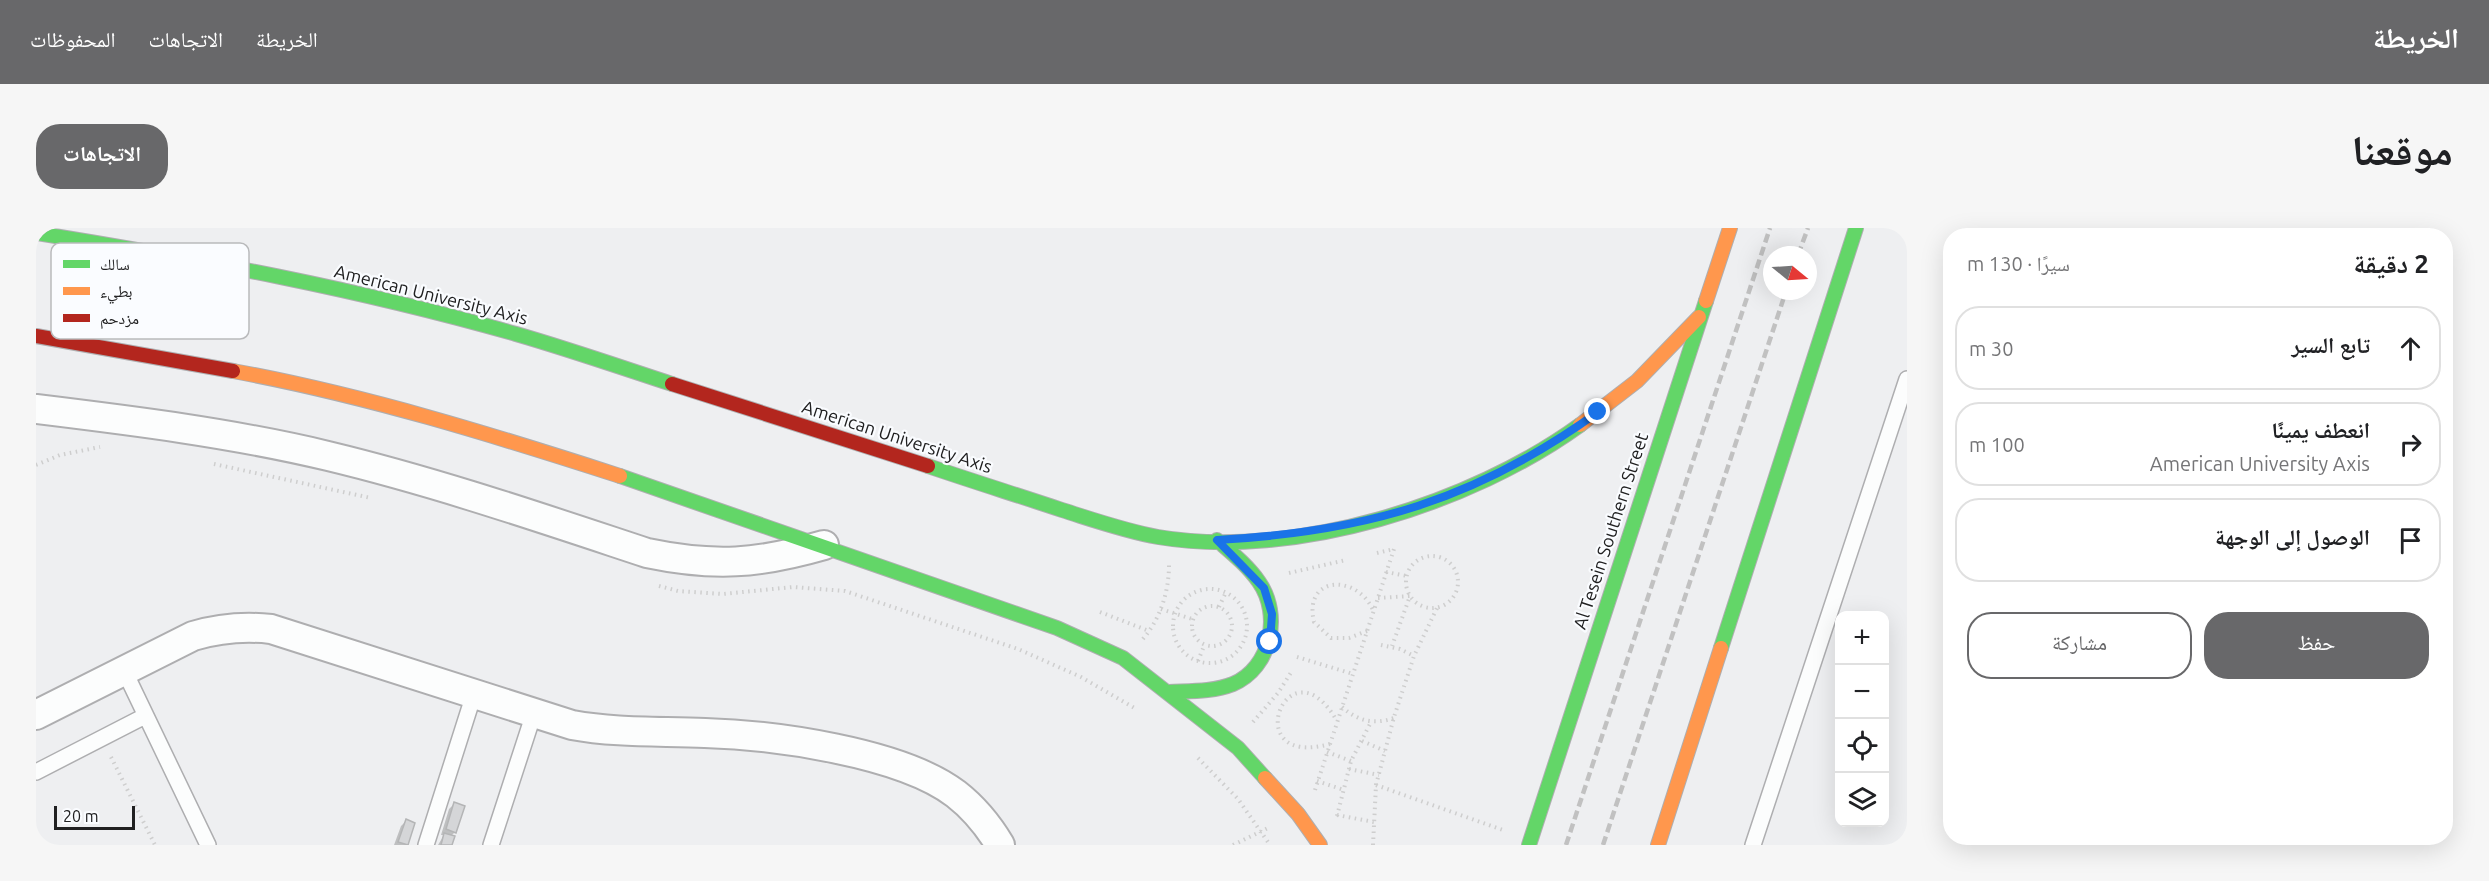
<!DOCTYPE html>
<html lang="ar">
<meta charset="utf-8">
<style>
body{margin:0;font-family:Ubuntu,"Noto Naskh Arabic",sans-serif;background:#f6f6f6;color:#202124;direction:rtl}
.controls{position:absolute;right:18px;bottom:18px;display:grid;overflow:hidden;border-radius:12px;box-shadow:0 6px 24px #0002}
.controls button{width:54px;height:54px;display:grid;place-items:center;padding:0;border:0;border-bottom:2px solid #e0e0e0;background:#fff;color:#202124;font:30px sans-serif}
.compass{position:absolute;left:1727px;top:18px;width:54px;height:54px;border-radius:50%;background:#fff;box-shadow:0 6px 24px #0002;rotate:108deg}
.scale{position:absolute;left:18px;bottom:15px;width:81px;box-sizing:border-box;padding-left:6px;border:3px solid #202021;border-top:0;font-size:16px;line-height:21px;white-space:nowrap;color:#202021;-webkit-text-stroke:4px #fafcff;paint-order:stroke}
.stop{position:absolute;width:18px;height:18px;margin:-14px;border:4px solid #1a73e8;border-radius:50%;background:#fff}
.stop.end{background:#1a73e8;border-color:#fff;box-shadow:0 2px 6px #0008}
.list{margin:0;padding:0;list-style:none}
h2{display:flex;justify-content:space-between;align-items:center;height:78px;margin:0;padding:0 24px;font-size:26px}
h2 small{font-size:20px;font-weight:400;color:#757577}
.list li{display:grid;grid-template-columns:39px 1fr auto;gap:18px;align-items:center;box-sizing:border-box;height:84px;margin:0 12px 12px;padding:0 12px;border:2px solid #e0e0e0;border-radius:24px}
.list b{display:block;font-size:22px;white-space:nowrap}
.list p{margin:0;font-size:20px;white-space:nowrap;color:#757577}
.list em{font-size:20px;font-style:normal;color:#757577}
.actions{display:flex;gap:12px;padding:18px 24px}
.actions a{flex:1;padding:14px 0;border:2px solid #68686a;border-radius:24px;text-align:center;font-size:21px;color:#68686a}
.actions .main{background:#68686a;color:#fff}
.icon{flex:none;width:33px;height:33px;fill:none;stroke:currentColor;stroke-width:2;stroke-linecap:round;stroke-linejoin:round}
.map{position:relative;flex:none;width:1871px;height:617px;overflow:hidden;direction:ltr;border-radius:24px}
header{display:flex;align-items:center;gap:36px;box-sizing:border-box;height:84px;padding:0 30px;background:#68686a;color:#fff}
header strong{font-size:28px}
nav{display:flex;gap:33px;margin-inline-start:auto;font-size:21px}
.intro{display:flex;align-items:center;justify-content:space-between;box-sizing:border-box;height:144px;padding:0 36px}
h1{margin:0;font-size:42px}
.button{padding:15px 27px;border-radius:24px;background:#68686a;color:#fff;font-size:21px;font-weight:700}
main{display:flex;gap:36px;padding:0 36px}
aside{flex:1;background:#fff;border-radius:24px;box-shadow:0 6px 24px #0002}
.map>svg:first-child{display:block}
</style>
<header>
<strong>الخريطة</strong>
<nav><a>الخريطة</a><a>الاتجاهات</a><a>المحفوظات</a></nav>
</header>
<div class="intro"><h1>موقعنا</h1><a class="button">الاتجاهات</a></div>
<main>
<aside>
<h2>2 دقيقة<small>سيرًا · 130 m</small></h2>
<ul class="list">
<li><svg class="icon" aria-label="ahead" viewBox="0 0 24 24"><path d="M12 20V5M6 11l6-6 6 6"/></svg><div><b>تابع السير</b></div><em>30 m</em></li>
<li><svg class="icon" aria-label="right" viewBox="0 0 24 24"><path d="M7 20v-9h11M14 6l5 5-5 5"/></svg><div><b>انعطف يمينًا</b><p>American University Axis</p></div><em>100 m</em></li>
<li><svg class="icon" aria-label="arrive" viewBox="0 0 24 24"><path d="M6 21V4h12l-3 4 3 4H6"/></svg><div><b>الوصول إلى الوجهة</b></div></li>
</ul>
<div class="actions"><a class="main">حفظ</a><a>مشاركة</a></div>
</aside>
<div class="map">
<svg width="1871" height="617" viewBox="0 0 1871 617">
<rect width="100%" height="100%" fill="#eeeff1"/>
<path fill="#0003" d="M418 576 419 604 415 608 417 609 415 617H402L408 607H405L413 581Z
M370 593 378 595 370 617H358L365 598Z"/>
<path fill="#d5d6d8" stroke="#b4b5b6" stroke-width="1.5" d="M418 574 429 578 420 605 410 601Z
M370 591 379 595 372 617 362 614Z
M408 605 419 608 416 617H405Z"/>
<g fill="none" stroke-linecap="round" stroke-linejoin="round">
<defs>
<path id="lane" d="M88 442 172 617
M0 544 109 488
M390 617 438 466
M455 617 498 485
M1717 617 1871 151"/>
<path id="street" d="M0 181C98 193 196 205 292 228 400 254 505 290 611 325 678 339 722 336 788 317
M0 487 157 408C184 400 208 398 235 401L536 497C579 505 625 503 669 505 737 507 865 524 920 566 938 580 952 597 964 617"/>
<path id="fast" d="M0 5C161 31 323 61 480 106 532 121 584 139 636 156
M892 238C936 253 981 267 1026 282 1058 292 1089 303 1122 309 1258 332 1435 276 1544 197
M584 248 1021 400 1087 430 1202 520 1229 550
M1685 420 1820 0
M1133 464C1154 463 1177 464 1197 456 1235 440 1246 387 1223 354 1212 338 1196 325 1181 312
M1493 617 1670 73"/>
<path id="slow" d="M1670 73 1694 0
M197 143C328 167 457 207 584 248
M1544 197 1601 153 1663 89
M1229 550 1262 586 1284 617
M1622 617 1685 420"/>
<path id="jam" d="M0 108 197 143
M636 156 892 238"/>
</defs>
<use href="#lane" stroke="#aeaeb0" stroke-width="18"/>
<use href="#street" stroke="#aeaeb0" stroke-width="32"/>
<use href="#fast" stroke="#aeaeb0" stroke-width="16"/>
<use href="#slow" stroke="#aeaeb0" stroke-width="16"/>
<use href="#jam" stroke="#aeaeb0" stroke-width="16"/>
<path stroke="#cecece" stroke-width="4" stroke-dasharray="1.5 4.5" stroke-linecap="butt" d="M178 236 335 270
M0 237 24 227 64 219
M1341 325 1358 321
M1370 354a26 26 0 1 1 52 0a26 26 0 1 1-52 0Z
M1350 344 1371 348
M1253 345 1310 332
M623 358 642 363 687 366 757 359 809 363 982 421 1045 449 1100 481
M1137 398a37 37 0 1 1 74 0a37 37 0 1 1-74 0Z
M1342 370 1374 368 1356 418
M1156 398a20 20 0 1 1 40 0a20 20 0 1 1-40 0Z
M1183 379 1190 364
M1125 381 1156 391
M1064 384 1113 403
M1331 403 1313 410H1295L1278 394C1267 347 1321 346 1337 382
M1107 411C1124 391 1133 364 1133 337
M1345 417 1364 421 1378 428
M1261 429 1317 446
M1162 433 1168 418
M1306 479C1322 493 1337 497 1358 490
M1217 494 1242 465 1256 443
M1326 513 1349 523
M1294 516C1200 542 1252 408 1301 493
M1291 524 1315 533
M75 529 119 617
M1162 530 1202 571 1234 617
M1313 541 1343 547
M1281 553 1308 562
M1340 557 1467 602
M1279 562 1358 321
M1301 587 1338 594
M1301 588 1315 533 1335 494
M1197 617 1234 599
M1337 617 1340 557 1358 489 1378 428 1401 380"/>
<use href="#lane" stroke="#fcfdfd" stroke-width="15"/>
<use href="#street" stroke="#fcfdfd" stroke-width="28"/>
<use href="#fast" stroke="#63d668" stroke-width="14"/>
<use href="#slow" stroke="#ff974d" stroke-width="14"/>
<use href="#jam" stroke="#b3261e" stroke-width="14"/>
<path stroke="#c1c1c1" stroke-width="4.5" stroke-dasharray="9 4.5" stroke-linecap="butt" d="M1762 27 1772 0
M1530 617 1734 0
M1567 617 1750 63"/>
</g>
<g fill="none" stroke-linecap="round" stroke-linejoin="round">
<path stroke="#1a73e8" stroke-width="8" d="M1234 414 1236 386 1228 360 1181 312C1330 304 1440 272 1562 184"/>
</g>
<g text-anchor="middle" stroke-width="4.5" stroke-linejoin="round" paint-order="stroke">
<g font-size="18" fill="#202021" stroke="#fafcff">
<text transform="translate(395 67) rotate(14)" y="6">American University Axis</text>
<text transform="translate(861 209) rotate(18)" y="6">American University Axis</text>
<text transform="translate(1575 303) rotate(-72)" y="6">Al Tesein Southern Street</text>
</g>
</g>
<rect x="15" y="15" width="198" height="96" rx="9" fill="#fafcff" stroke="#b9babc" stroke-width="1.5"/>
<rect x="27" y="32" width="27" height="8" fill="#63d668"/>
<rect x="27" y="59" width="27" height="8" fill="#ff974d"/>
<rect x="27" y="86" width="27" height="8" fill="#b3261e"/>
<g font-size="16" fill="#202021">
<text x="64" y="42">سالك</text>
<text x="64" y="69">بطيء</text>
<text x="64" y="96">مزدحم</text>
</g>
</svg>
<div class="controls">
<button>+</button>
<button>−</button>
<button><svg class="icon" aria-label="locate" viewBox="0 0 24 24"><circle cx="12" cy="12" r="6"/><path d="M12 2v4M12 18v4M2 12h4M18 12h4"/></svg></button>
<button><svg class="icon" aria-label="layers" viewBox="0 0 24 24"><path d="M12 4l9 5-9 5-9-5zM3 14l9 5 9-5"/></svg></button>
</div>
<svg class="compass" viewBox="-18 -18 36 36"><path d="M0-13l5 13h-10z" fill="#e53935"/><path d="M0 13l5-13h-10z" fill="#757577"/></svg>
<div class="scale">20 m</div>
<div class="stop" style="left:1234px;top:414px"></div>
<div class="stop end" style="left:1562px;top:184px"></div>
</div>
</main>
